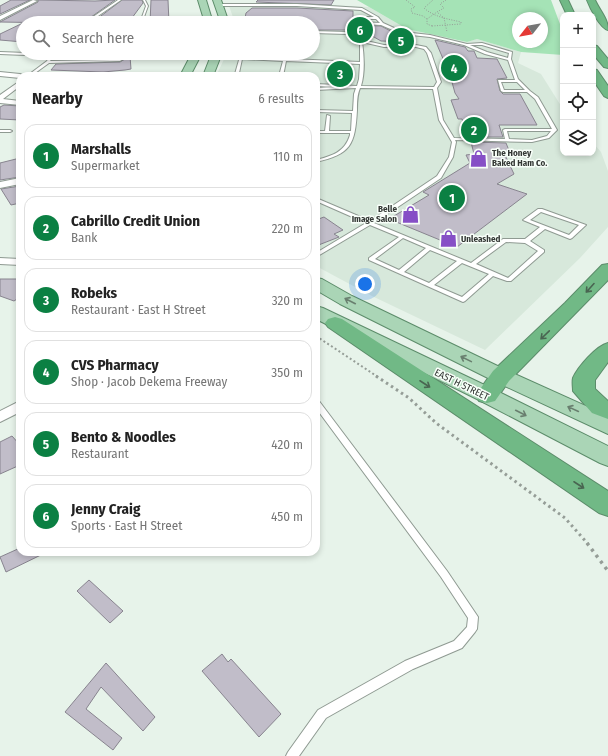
<!DOCTYPE html>
<meta charset="utf-8">
<style>
body{margin:0;font-family:"Fira Sans Condensed",sans-serif;background:#f6f6f6;color:#222}
.controls{position:absolute;right:12px;top:12px;display:grid;overflow:hidden;border-radius:8px;box-shadow:0 2px 6px #0003}
.controls button{width:36px;height:36px;display:grid;place-items:center;padding:0;border:0;border-bottom:1px solid #e0e0e0;background:#fff;color:#222;font:20px sans-serif}
.compass{position:absolute;left:512px;top:12px;width:36px;height:36px;border-radius:50%;background:#fff;box-shadow:0 2px 6px #0003;rotate:239deg}
.you{position:absolute;left:365px;top:284px;width:14px;height:14px;margin:-10px;border:3px solid #fff;border-radius:50%;background:#1a73e8;box-shadow:0 0 0 6px #1a73e833}
.badge{display:grid;place-items:center;width:26px;height:26px;border-radius:50%;background:#0b8043;color:#fff;font-size:13px;font-weight:700}
.pin{position:absolute;translate:-50% -50%;border:2px solid #fff;box-shadow:0 1px 4px #0006}
.list{margin:0;padding:0;list-style:none}
h2{display:flex;justify-content:space-between;align-items:center;height:52px;margin:0;padding:0 16px;font-size:17px}
h2 small{font-size:13px;font-weight:400;color:#767676}
.list li{display:grid;grid-template-columns:26px 1fr auto;gap:12px;align-items:center;box-sizing:border-box;height:64px;margin:0 8px 8px;padding:0 8px;border:1px solid #e0e0e0;border-radius:12px}
.list b{display:block;font-size:15px;white-space:nowrap}
.list p{margin:0;font-size:13px;white-space:nowrap;color:#767676}
.list em{font-size:13px;font-style:normal;color:#767676}
.icon{flex:none;width:22px;height:22px;fill:none;stroke:currentColor;stroke-width:2;stroke-linecap:round;stroke-linejoin:round}
.map{position:relative;flex:none;width:608px;height:756px;overflow:hidden}
.search{position:absolute;background:#fff;box-shadow:0 2px 6px #0003;left:16px;top:16px;width:304px;height:44px;display:flex;align-items:center;gap:10px;box-sizing:border-box;padding:0 14px;border-radius:22px;color:#767676;font-size:15px}
.panel{position:absolute;background:#fff;box-shadow:0 2px 6px #0003;left:16px;top:72px;width:304px;height:484px;border-radius:12px}
.map>svg:first-child{display:block}
</style>
<div class="map">
<svg width="608" height="756" viewBox="0 0 608 756">
<rect width="100%" height="100%" fill="#e7f3ea"/>
<path fill="#d7e8db" d="M228 3 309 4 369 7 407 29 466 42 477 39 521 52 518 63 541 74 563 109V153H593V143L601 152 608 171V227L580 258 485 350 372 296 316 266V76H216L227 53H313V23H235Z"/>
<path fill="#a5e3b6" fill-rule="evenodd" d="M357 0H551L563 32V55L521 52 477 39 467 42 407 29ZM518 18H542V42H518Z"/>
<path fill="#c1bdc9" stroke="#88848f" d="M11 0H30L0 14V6Z
M38 0 95 1 115 0 87 20H55L54 21 55 22 63 23 0 22 38 2Z
M122 0H142L143 3 129 22H93Z
M151 0H168L169 23H150Z
M258 0H334L331 5 256 2Z
M252 8H297L353 11V25L381 26 412 42 381 41 353 25 354 30H313V23H244L246 13Z
M23 23V42L0 40V34Z
M435 40 465 47 468 51H474L477 58 497 59 507 78 497 79 500 91 503 94H520L537 125H499L503 137H470L462 119H458L451 100 459 99 455 93 450 75Z
M66 53H125L118 58H111L60 59Z
M130 56 131 69 125 70 103 72 51 70 56 64 120 62Z
M4 105 20 106V120L0 119V107Z
M471 142 506 143 510 153H504L514 174 497 184 527 194 457 247 389 219 429 195 423 192 470 163 466 155 474 154Z
M20 158V177L0 180V163Z
M20 186V203L11 205 1 189Z
M324 217 343 230 334 234 339 237 316 246V220Z
M0 279H20V297L14 301 0 296Z
M12 436 20 445V465L0 474V442Z
M20 548V552H47L6 572 0 557Z
M89 580 123 611 110 623 77 591Z
M222 654 228 662 231 659 281 714 259 737 202 671Z
M106 663 155 717 143 731 101 687 86 709 122 738 113 750 65 712Z"/>
<g fill="none" stroke-linecap="round" stroke-linejoin="round">
<defs>
<path id="service" d="M118 0H121L88 23 55 21H87Z
M143 0H145L148 6 144 17V23H142V17L146 6Z
M219 4H297L362 8 378 17 383 23 403 32 430 35 467 44 482 43 512 52 511 59 518 79 530 91 538 97 557 130 549 138 532 142 455 140 456 142 453 157 441 178 374 223 471 263 503 239H525L540 227 523 220 538 209H542L586 225 572 238 570 239 545 229 530 241 544 250V252L511 281H507L493 276 465 301 463 302 369 260V258L399 237 370 225 316 257V253L366 223 316 201V198L370 221 437 176 449 157 452 142 439 120 433 89 360 88C357 95 357 102 357 110 355 145 351 154 316 162V160C332 156 345 152 350 135V133H316V131H325L327 115 330 116 329 131H351L352 113 316 112V110L353 111 354 94 356 88 316 90V88L335 87 316 86V84L357 86 359 79 360 64 286 61 283 76H279L283 61 242 59 239 73 257 76H246L235 74 241 53H245L243 57 360 62V44L358 36 347 34 313 33V31L347 32 360 34 362 40 384 45H416L426 47 431 53 441 82 437 88 443 120 454 138 505 139 503 130 505 129H552L535 99 527 92H503L501 91 498 80H515L508 60 485 54 464 45 430 37 402 34 381 25 360 24 359 17H374L361 10 297 6H218ZM362 19H376L380 23 362 22ZM362 42 384 47H416L424 49 427 53 437 82 434 87 361 86C365 73 364 55 362 42ZM470 45H482L509 53 508 58 487 52ZM501 82H517L525 90H504ZM507 131H551L547 136 532 140 509 139ZM541 212 579 225 569 235 530 220ZM403 238 426 248 399 270 375 259ZM506 242 525 243 538 251 508 278 476 264ZM430 250 457 261 429 283 404 272ZM462 263 489 274 462 297 434 285Z
M0 52 52 54 56 53 50 61 111 60 119 59 128 53H132L120 61 49 63 31 76H27L47 61 50 56 0 54Z
M0 130H10L12 131 10 132H0Z
M316 400 319 401 447 571 476 614 478 617 477 629 475 632 462 648 413 669 326 718 299 756H286L288 752 318 710 405 661 454 641 467 627 468 618 441 577 316 408Z"/>
<path id="minor" d="M33 0 37 1 0 20V16Z
M20 81V86L3 99 20 101V105L0 103V95Z
M20 178V184L0 188V182Z
M0 258 20 259V265L0 264Z
M20 401V412L0 422V411Z"/>
<path id="tertiary" d="M0 72 20 74 24 76H20V78L0 76Z"/>
<path id="primary" d="M198 0H206L213 23H205Z
M213 0H221L229 23H221Z
M192 53H202L190 76H180Z
M212 53H222L213 76H203Z
M316 278 322 279 352 296 508 371 608 416V434L494 381 340 304 316 290Z
M316 306 323 308 495 390 608 446V466L600 463 479 400 316 319Z"/>
<path id="motorway" d="M560 0H568L575 15H567Z
M587 0H595C600 11 608 18 608 30 600 28 590 8 587 0Z
M593 45 597 46 608 59V68L604 67 593 54Z
M593 69 597 70 608 86V98L604 96 593 80Z
M608 264V280L509 381 495 401 487 403 479 401 476 395 493 371 565 303 602 265Z
M335 317 342 319 608 491V516L599 513 328 327 325 323 328 319Z
M608 343V362L595 380V389L608 401V419L592 413 573 391C573 387 572 382 573 378 578 367 596 346 608 343Z"/>
</defs>
<use href="#service" stroke="#8f9a92" stroke-width="2"/>
<use href="#minor" stroke="#8f9a92" stroke-width="2"/>
<use href="#tertiary" stroke="#8f9a92" stroke-width="2"/>
<use href="#primary" stroke="#5c8c6a" stroke-width="2"/>
<use href="#motorway" stroke="#5c8c6a" stroke-width="2"/>
<path stroke="#959d97" stroke-width="1" stroke-dasharray="1 1.5" stroke-linecap="butt" d="M406 0 415 7 411 9 412 13 423 16 427 19
M446 0 440 4 444 8 437 12 444 18 447 32
M432 26 461 24V22C448 19 434 17 424 8L433 0
M432 26 427 24V19L437 12"/>
<path stroke="#959d97" stroke-width="2" stroke-dasharray="2 2.5" stroke-linecap="butt" d="M316 336 378 377"/>
<path stroke="#959d97" stroke-width="3" stroke-dasharray="2.5 3.5" stroke-linecap="butt" d="M376 376 409 398 436 423 565 518 588 544"/>
<path stroke="#959d97" stroke-width="3.5" stroke-dasharray="3 4.5" stroke-linecap="butt" d="M587 543 608 571"/>
<use href="#service" fill="#fff" fill-rule="evenodd"/>
<use href="#minor" fill="#fff" fill-rule="evenodd"/>
<use href="#tertiary" fill="#fff" fill-rule="evenodd"/>
<use href="#primary" fill="#aad5b6" fill-rule="evenodd"/>
<use href="#motorway" fill="#71b986" fill-rule="evenodd"/>
</g>
<defs><path id="oneway-shaft" d="M-6 0H5M1.5-3L5.5 0L1.5 3" fill="none" stroke-width="1.6" stroke-linecap="round" stroke-linejoin="round"/></defs>
<g stroke="#496551">
<use href="#oneway-shaft" transform="translate(590 288) rotate(132)"/>
<use href="#oneway-shaft" transform="translate(545 335) rotate(136)"/>
<use href="#oneway-shaft" transform="translate(425 384) rotate(33)"/>
<use href="#oneway-shaft" transform="translate(579 485) rotate(33)"/>
</g>
<g stroke="#697f6f">
<use href="#oneway-shaft" transform="translate(350 301) rotate(-153)"/>
<use href="#oneway-shaft" transform="translate(466 359) rotate(-154)"/>
<use href="#oneway-shaft" transform="translate(573 409) rotate(-155)"/>
<use href="#oneway-shaft" transform="translate(521 413) rotate(27)"/>
</g>
<defs>
<symbol id="shop-bare" viewBox="-9 -9 18 18"><path d="M-5-2.5h2.3a2.7 3.5 0 0 1 5.4 0H5L5.5 6h-11ZM-1.5-2.5h3a1.5 2.3 0 0 0-3 0Z" fill="#864fc6" stroke="#f8fff9" stroke-width="2.5" paint-order="stroke"/></symbol>
</defs>
<g fill-rule="evenodd">
<use href="#shop-bare" x="466" y="146" width="25" height="25"/>
<use href="#shop-bare" x="398" y="202" width="25" height="25"/>
<use href="#shop-bare" x="436" y="226" width="25" height="25"/>
</g>
<g text-anchor="middle" stroke-width="3" stroke-linejoin="round" paint-order="stroke">
<g font-size="9" font-weight="bold" fill="#343835" stroke="#f8fff9" text-anchor="start">
<text x="492" y="156">The Honey<tspan x="492" dy="10">Baked Ham Co.</tspan></text>
<text x="397" y="212" text-anchor="end">Belle<tspan x="397" dy="10">Image Salon</tspan></text>
<text x="461" y="242">Unleashed</text>
</g>
<g font-size="10" fill="#343835" stroke="#f8fff9">
<text transform="translate(462 384) rotate(26)" y="4">EAST H STREET</text>
</g>
</g>
</svg>
<div class="controls">
<button>+</button>
<button>−</button>
<button><svg class="icon" aria-label="locate" viewBox="0 0 24 24"><circle cx="12" cy="12" r="6"/><path d="M12 2v4M12 18v4M2 12h4M18 12h4"/></svg></button>
<button><svg class="icon" aria-label="layers" viewBox="0 0 24 24"><path d="M12 4l9 5-9 5-9-5zM3 14l9 5 9-5"/></svg></button>
</div>
<svg class="compass" viewBox="-18 -18 36 36"><path d="M0-13l5 13h-10z" fill="#e53935"/><path d="M0 13l5-13h-10z" fill="#767676"/></svg>
<div class="you"></div>
<div class="pin badge" style="left:452px;top:198px">1</div>
<div class="pin badge" style="left:474px;top:130px">2</div>
<div class="pin badge" style="left:340px;top:74px">3</div>
<div class="pin badge" style="left:454px;top:68px">4</div>
<div class="pin badge" style="left:401px;top:41px">5</div>
<div class="pin badge" style="left:360px;top:30px">6</div>
<div class="search"><svg class="icon" aria-label="search" viewBox="0 0 24 24"><circle cx="10" cy="10" r="6"/><path d="M15 15l6 6"/></svg>Search here</div>
<section class="panel">
<h2>Nearby<small>6 results</small></h2>
<ul class="list">
<li><span class="badge">1</span><div><b>Marshalls</b><p>Supermarket</p></div><em>110 m</em></li>
<li><span class="badge">2</span><div><b>Cabrillo Credit Union</b><p>Bank</p></div><em>220 m</em></li>
<li><span class="badge">3</span><div><b>Robeks</b><p>Restaurant · East H Street</p></div><em>320 m</em></li>
<li><span class="badge">4</span><div><b>CVS Pharmacy</b><p>Shop · Jacob Dekema Freeway</p></div><em>350 m</em></li>
<li><span class="badge">5</span><div><b>Bento &amp; Noodles</b><p>Restaurant</p></div><em>420 m</em></li>
<li><span class="badge">6</span><div><b>Jenny Craig</b><p>Sports · East H Street</p></div><em>450 m</em></li>
</ul>
</section>
</div>
